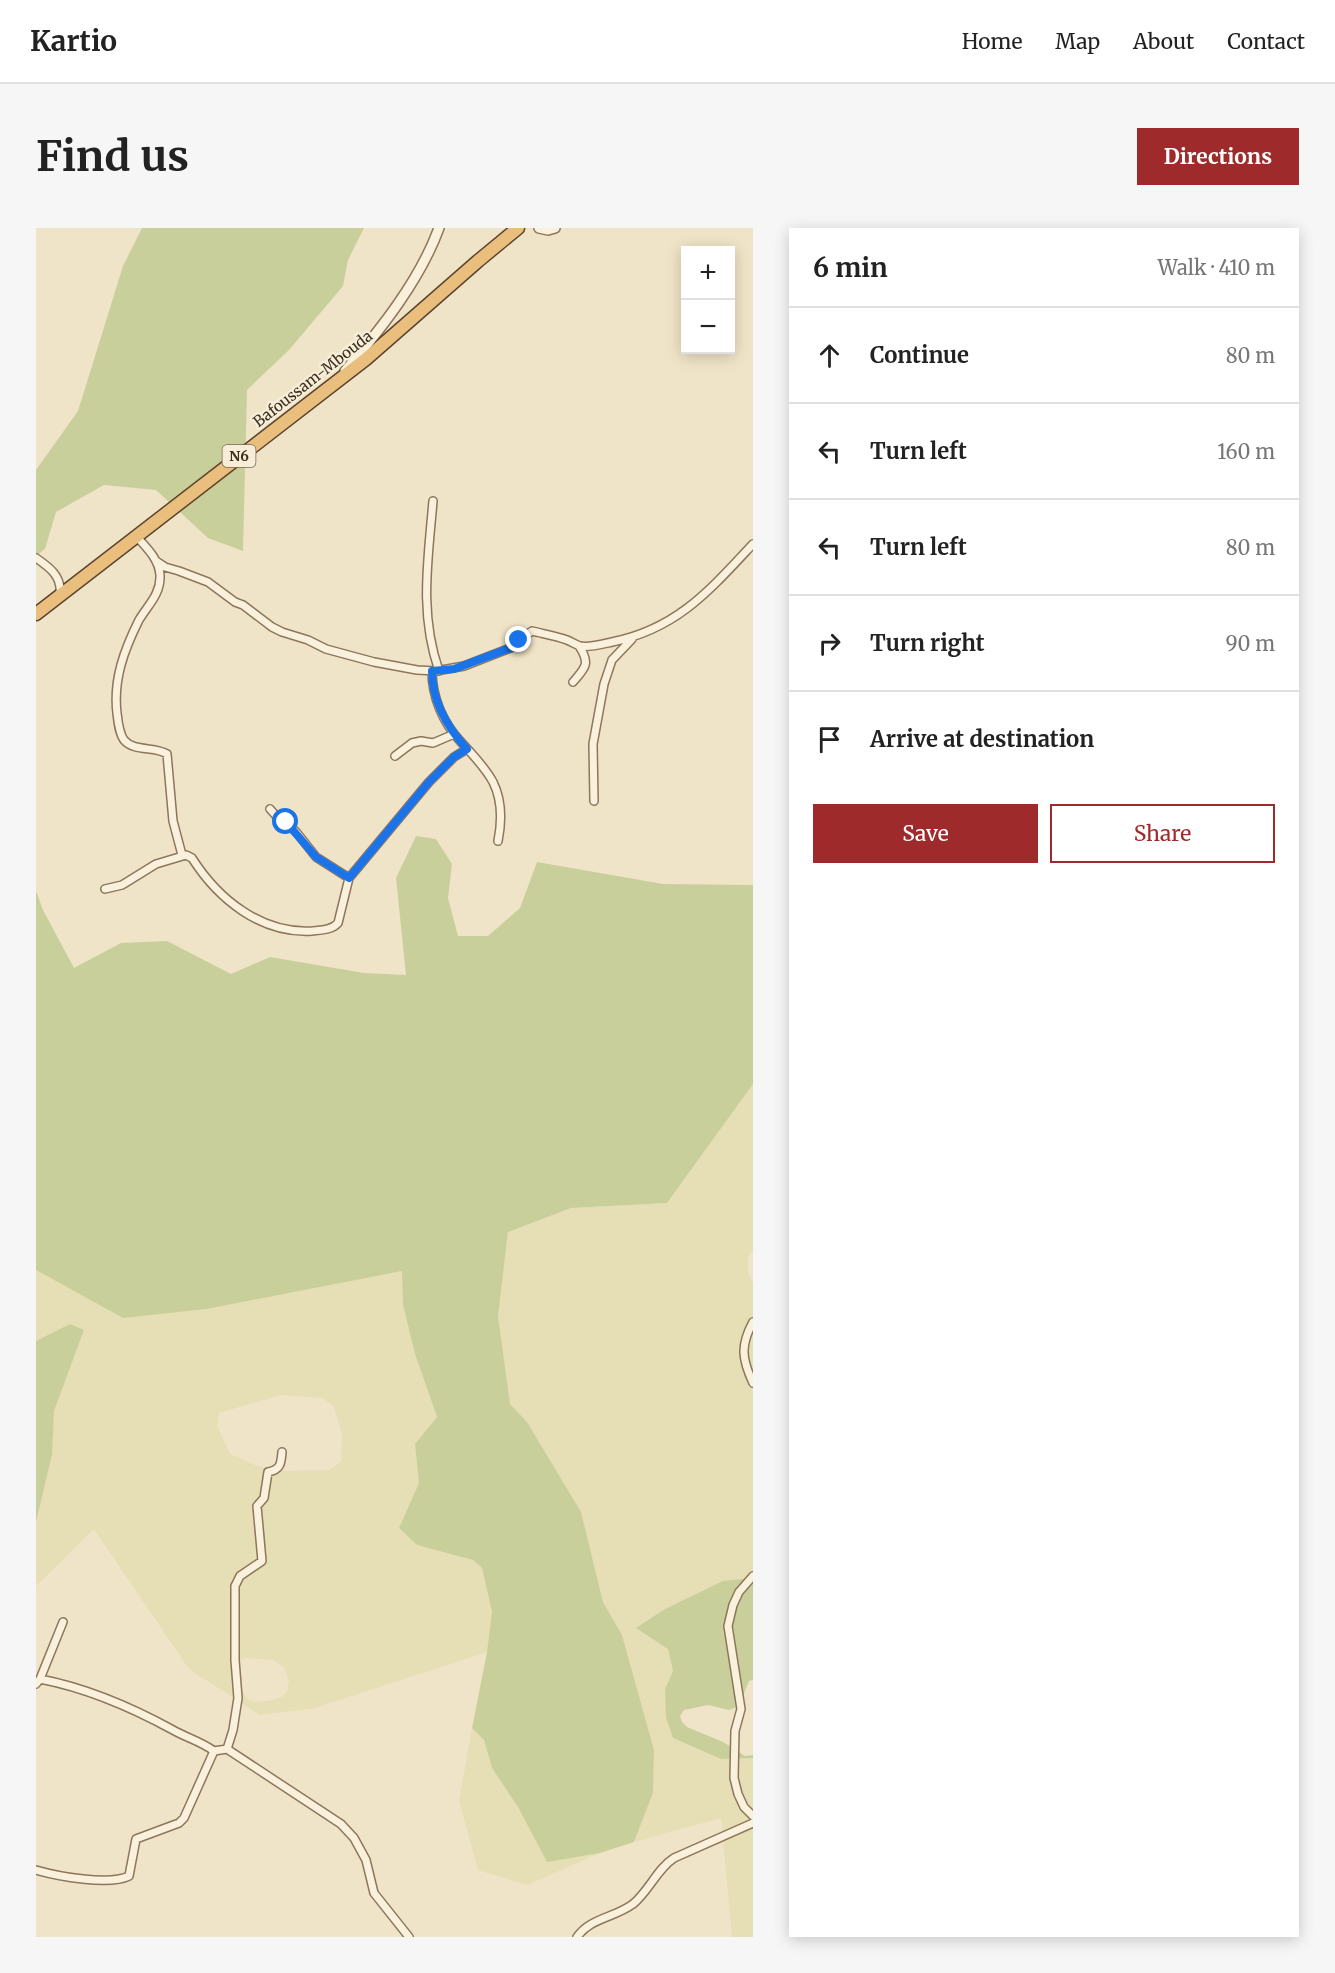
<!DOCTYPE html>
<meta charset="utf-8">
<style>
body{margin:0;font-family:Merriweather,serif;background:#f6f6f6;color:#222}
.controls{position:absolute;right:18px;top:18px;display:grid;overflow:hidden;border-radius:0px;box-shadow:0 3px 15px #0003}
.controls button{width:54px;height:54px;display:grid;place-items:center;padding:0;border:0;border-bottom:2px solid #e0e0e0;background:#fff;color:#222;font:30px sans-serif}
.stop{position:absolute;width:18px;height:18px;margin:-14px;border:4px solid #1a73e8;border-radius:50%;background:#fff}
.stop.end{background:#1a73e8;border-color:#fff;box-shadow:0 2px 6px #0008}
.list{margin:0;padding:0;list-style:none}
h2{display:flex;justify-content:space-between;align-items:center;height:78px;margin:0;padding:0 24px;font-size:26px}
h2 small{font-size:20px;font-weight:400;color:#767676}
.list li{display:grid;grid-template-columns:39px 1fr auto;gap:18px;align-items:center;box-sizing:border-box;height:96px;padding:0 24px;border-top:2px solid #e0e0e0}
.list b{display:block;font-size:22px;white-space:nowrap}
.list em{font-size:20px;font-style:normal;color:#767676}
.actions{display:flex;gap:12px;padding:18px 24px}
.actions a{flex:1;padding:14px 0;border:2px solid #9e2a2b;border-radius:0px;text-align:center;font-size:21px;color:#9e2a2b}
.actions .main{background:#9e2a2b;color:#fff}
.icon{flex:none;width:33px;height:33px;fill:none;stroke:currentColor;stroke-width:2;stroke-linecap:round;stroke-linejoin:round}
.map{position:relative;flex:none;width:717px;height:1709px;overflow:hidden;border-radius:0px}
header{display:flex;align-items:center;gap:36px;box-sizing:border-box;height:84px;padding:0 30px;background:#fff;border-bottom:2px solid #e0e0e0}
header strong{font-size:28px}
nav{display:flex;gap:33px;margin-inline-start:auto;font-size:21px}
.intro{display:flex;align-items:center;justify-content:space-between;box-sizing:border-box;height:144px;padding:0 36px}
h1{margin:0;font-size:42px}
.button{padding:15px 27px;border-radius:0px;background:#9e2a2b;color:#fff;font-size:21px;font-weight:700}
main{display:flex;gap:36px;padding:0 36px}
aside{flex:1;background:#fff;border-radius:0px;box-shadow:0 3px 15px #0003}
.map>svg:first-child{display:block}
</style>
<header>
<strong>Kartio</strong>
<nav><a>Home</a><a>Map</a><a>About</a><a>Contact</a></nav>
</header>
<div class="intro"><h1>Find us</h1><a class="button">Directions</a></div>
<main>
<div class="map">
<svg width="717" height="1709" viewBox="0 0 717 1709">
<rect width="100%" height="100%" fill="#f0e4c8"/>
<path fill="#e6deb5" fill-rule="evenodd" d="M717 856V1022L712 1029V1043L717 1055V1350L632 1421 637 1443 629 1461 630 1490 637 1510 685 1531 717 1530V1709H696L685 1590 598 1614 617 1565 618 1522 586 1407 567 1374 545 1284 491 1194 474 1176 462 1088 472 1004 535 980 631 975Z
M0 1042 87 1090 367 1043V1077L379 1126 401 1189 379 1216 383 1255 363 1300 381 1317 437 1332 446 1340 456 1384 451 1424 279 1480 224 1487 153 1441 58 1301 0 1358V1294L16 1227 18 1183 48 1102 34 1096 0 1113ZM245 1167 287 1170 298 1179 306 1206 305 1234 293 1242 238 1243 219 1237 194 1226 181 1198 183 1185ZM210 1430 236 1432 248 1439 253 1452 251 1464 246 1469 232 1473 217 1474 211 1471 204 1460 202 1446 204 1432Z
M436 1500 448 1512 456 1540 482 1579 511 1633 564 1625 491 1657 442 1642 423 1573Z"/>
<path fill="#c9cf9b" d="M106 0H328L312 32 307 58 253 122 211 162 207 323 172 310 120 262 68 257 20 284 9 321 0 328V242L42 183 87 38Z
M380 608 400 611 416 636 412 670 422 708H452L484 680 501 634 627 656 717 657V856L631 975 535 980 472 1004 462 1088 474 1176 491 1194 545 1284 567 1374 586 1407 618 1522 617 1565 598 1614 564 1625 511 1634 482 1579 456 1540 448 1512 436 1500 451 1424 456 1384 446 1340 437 1332 381 1317 363 1300 383 1255 379 1216 401 1189 379 1126 367 1077 366 1043 170 1081 87 1090 0 1042V663L7 682 38 740 85 715 131 713 195 746 234 729 328 745 370 747 360 650Z
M34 1096 48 1102 18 1183 16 1227 0 1294V1113Z
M717 1350V1452L713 1453 704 1475 699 1480 693 1482 672 1477 648 1482 644 1488 646 1494 651 1499 687 1514 709 1528 717 1527V1530L685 1531 637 1510 630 1490 629 1461 637 1443 632 1421 600 1400 629 1381 687 1353Z"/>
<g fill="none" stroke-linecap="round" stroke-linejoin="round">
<defs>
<path id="minor" d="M397 273C392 333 383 385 403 443
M100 308C110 319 123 331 124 347 125 366 112 377 103 392 88 422 77 452 81 485 82 494 83 505 88 512 98 524 119 518 131 526L137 593 146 627
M0 330C13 339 26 348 24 366
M120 333 129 339 143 343 172 354 199 374 207 377 236 399 246 404 272 412 290 421 338 434 381 442 400 443 428 438 477 419 483 412 496 403C508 406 520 408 531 412 536 414 540 417 544 418 553 420 567 416 576 414 641 401 674 362 717 316
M396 443C396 469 407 495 425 514 436 526 449 539 457 554 466 572 466 593 462 613
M537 454C549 440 555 436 543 418
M359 528 376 515 385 513 397 515 418 506
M558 573 557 516 568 456 576 432 596 411
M234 581 243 591 250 594 261 605 280 629 313 650
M69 661 86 657 120 636 150 627 156 630C182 671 225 706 276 703 285 702 296 702 302 695L313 650 393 554 418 529 431 521
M717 1094C704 1118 706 1131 717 1155
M717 1348 703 1364 697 1377 692 1398 705 1481 699 1503 698 1550 702 1566 708 1579 717 1588
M4 1451C51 1460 95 1479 137 1502 151 1510 164 1513 178 1523L191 1521 305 1596 318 1610 330 1632 338 1665 373 1709
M0 1456 4 1451 27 1394
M191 1521 197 1502 202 1470 199 1432V1358L204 1348 226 1333 221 1278 228 1270 232 1244C245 1242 245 1235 246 1224
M0 1642C21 1648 73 1658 93 1648L100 1611 143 1595 148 1590 178 1523
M541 1709C554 1690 578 1690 597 1676 613 1663 621 1641 638 1630L717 1595"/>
<path id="tertiary" d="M503 0 512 2 519 0
M309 143C345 101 384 52 403 0"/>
<path id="trunk" d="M0 386 330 131 442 33 482 0"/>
</defs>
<use href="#minor" stroke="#8d765c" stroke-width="10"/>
<use href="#tertiary" stroke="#8d765c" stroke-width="12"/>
<use href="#trunk" stroke="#5b4430" stroke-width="15"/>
<use href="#minor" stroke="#faf1dc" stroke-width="7"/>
<use href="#tertiary" stroke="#faf1dc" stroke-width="9"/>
<use href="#trunk" stroke="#eabe7c" stroke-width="12"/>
</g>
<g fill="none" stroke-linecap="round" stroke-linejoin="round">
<path stroke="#1a73e8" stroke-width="8" d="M250 594 280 629 313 650 393 554 418 529 431 521C411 499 396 473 396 443L418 441 477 419 483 412"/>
</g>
<g text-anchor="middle" stroke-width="5" stroke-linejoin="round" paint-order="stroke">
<rect fill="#f7eed8" stroke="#756857" stroke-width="1.5" x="186.5" y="217" width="33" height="22" rx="4.5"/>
<g font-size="14" font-weight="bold" fill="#3d2e20">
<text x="203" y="233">N6</text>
</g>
<g font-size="15" fill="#3d2e20" stroke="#f7eed8">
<text transform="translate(277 151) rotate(-38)" y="5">Bafoussam-Mbouda</text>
</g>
</g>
</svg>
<div class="controls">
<button>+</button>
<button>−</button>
</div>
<div class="stop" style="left:250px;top:594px"></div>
<div class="stop end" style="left:483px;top:412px"></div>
</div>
<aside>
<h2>6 min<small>Walk · 410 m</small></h2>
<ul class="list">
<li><svg class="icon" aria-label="ahead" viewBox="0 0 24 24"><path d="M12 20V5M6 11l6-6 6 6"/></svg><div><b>Continue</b></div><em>80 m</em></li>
<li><svg class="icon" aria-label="left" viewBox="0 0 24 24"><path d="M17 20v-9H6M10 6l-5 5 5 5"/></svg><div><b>Turn left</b></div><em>160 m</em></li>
<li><svg class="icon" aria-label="left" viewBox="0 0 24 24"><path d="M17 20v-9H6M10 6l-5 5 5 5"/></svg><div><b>Turn left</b></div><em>80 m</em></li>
<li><svg class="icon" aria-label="right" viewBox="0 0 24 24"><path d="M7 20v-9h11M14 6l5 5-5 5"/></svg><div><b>Turn right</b></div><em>90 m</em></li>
<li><svg class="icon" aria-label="arrive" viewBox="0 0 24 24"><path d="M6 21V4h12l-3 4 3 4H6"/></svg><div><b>Arrive at destination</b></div></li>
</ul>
<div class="actions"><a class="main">Save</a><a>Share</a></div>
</aside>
</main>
